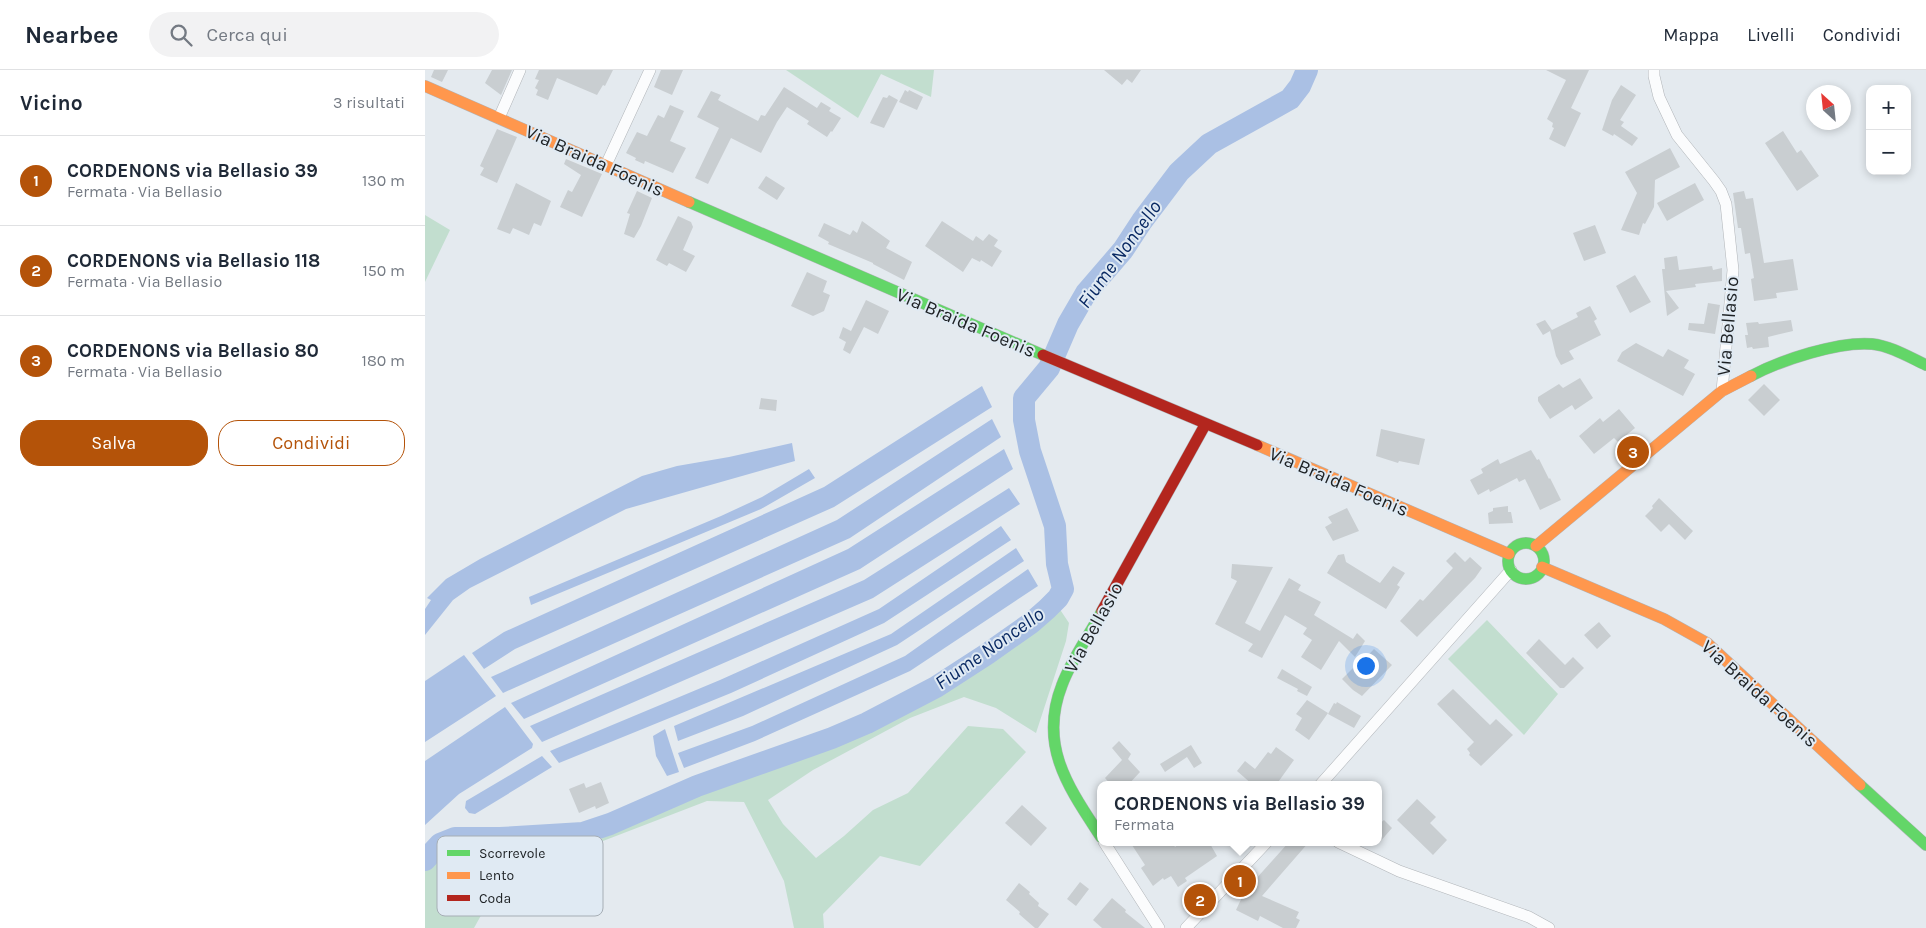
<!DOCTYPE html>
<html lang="it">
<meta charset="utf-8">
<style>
body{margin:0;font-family:Karla,sans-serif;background:#f2f2f3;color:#1f2937}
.controls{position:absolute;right:15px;top:15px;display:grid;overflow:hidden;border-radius:10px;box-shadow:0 2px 8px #0003}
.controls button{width:45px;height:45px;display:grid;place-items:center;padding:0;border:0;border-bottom:1px solid #e0e1e3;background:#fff;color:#1f2937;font:25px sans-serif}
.compass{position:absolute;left:1381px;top:15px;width:45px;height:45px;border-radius:50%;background:#fff;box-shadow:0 2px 8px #0003;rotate:333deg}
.you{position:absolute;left:940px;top:595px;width:18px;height:18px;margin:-12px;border:4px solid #fff;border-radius:50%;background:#1a73e8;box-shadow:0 0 0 8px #1a73e833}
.badge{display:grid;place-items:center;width:32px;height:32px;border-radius:50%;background:#b45309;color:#fff;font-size:16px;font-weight:700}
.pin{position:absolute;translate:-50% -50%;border:2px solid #fff;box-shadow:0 1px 5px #0006}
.popup{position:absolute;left:672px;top:711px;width:285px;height:65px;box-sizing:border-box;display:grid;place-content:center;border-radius:10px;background:#fff;filter:drop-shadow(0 1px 4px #0005);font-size:16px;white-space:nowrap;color:#747a83}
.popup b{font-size:19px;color:#1f2937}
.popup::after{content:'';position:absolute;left:50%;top:100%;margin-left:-10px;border:10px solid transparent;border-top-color:#fff}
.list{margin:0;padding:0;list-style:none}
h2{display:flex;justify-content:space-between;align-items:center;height:65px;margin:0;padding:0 20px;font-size:21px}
h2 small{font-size:16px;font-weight:400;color:#747a83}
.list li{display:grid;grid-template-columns:32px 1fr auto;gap:15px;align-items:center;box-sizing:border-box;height:90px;padding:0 20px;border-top:1px solid #e0e1e3}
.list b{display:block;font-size:19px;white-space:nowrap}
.list p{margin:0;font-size:16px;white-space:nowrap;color:#747a83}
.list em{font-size:16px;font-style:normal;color:#747a83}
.actions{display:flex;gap:10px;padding:15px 20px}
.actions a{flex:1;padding:11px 0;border:1px solid #b45309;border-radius:20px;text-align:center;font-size:18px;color:#b45309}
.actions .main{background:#b45309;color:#fff}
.icon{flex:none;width:28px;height:28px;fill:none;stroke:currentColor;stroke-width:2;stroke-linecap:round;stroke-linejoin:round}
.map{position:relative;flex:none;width:1501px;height:858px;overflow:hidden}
header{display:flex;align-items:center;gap:30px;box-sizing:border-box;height:70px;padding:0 25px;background:#fff;border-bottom:1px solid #e0e1e3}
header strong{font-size:24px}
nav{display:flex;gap:28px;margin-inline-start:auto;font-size:18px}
.search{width:350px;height:45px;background:#f2f2f3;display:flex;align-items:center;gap:12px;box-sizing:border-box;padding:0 18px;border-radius:28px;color:#747a83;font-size:19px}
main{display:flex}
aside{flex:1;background:#fff}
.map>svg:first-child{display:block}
</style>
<header>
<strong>Nearbee</strong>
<div class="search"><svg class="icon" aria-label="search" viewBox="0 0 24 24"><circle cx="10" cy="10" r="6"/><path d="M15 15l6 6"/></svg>Cerca qui</div>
<nav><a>Mappa</a><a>Livelli</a><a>Condividi</a></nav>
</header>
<main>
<aside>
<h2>Vicino<small>3 risultati</small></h2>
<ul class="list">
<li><span class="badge">1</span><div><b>CORDENONS via Bellasio 39</b><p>Fermata · Via Bellasio</p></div><em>130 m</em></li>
<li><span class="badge">2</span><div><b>CORDENONS via Bellasio 118</b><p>Fermata · Via Bellasio</p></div><em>150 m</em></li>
<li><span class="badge">3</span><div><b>CORDENONS via Bellasio 80</b><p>Fermata · Via Bellasio</p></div><em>180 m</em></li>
</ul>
<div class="actions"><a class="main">Salva</a><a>Condividi</a></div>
</aside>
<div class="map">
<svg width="1501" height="858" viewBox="0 0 1501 858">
<rect width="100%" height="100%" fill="#e4eaef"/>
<path fill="#c2decf" d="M361 0H509L506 27 456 4 433 48Z
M0 145 25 160 0 212Z
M634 538 644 553 641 571 611 663 571 638 539 627 485 648 388 700 343 730 358 754 391 788 419 766 448 740 483 723 543 656 578 659 601 682 495 796 455 786 398 844 399 858H369L359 811 319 732 282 731 152 781 138 833 79 804 49 858H0V790L15 774 30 768H75L158 763 185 754 272 716 407 668 442 653 511 617 562 584 606 553 622 539Z
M1062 550 1133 624 1099 665 1023 589Z"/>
<path fill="#aac0e4" d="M557 316 567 337 409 437 90 579 59 599 47 583 79 562 399 417Z
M567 349 576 367 425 468 78 623 66 607 412 450Z
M367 373 370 391 201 439 45 518 28 530 0 565V539L6 530 2 528 21 509 55 489 217 406 252 396 304 387Z
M579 379 588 399 435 499 99 649 86 633 423 479Z
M384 399 390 408 336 439 106 535 104 527 296 446 337 427Z
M584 418 595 434 448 528 117 672 105 656 439 510Z
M576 456 586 470 459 553 306 623 134 693 125 681 295 610 454 539Z
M591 478 599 491 472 575 318 646 253 671 249 656 466 564Z
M603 499 613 516 485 601 330 671 259 698 253 683 327 656 480 586Z
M39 585 71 626 0 672V611Z
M80 637 108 674 107 678 34 724 0 755V691Z
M240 659 254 702 242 706 231 686 228 666Z
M117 686 127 697 50 744 44 743 40 738 41 731Z"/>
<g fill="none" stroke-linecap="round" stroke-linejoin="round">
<path stroke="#aac0e4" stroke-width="22" d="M0 790 15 774 30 768H75L158 763 185 754 272 716 407 668 442 653 511 617 562 584 606 553 622 539 633 528 638 519 632 494 630 456 605 381 599 350V328L624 298 643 254 661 223 698 180 717 151 754 102 784 74 865 29 875 16 882 0"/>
</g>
<path fill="#c9ced1" d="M9 0H23L17 12 6 7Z
M67 0H87L76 25 60 13Z
M114 0H188L180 16 178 15 172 25 132 8 123 30 111 25 113 20 110 18 114 10 110 9Z
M236 0H258L247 25 229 17Z
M679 0H716L707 13 702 9 697 15Z
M1121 0H1164L1146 38 1156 43 1140 77 1124 69 1129 58 1127 57 1128 53 1122 49 1141 10Z
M1196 15 1211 25 1195 50 1199 52 1196 56 1213 68 1207 76 1189 64 1188 66 1177 60 1187 30Z
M359 17 392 38 396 32 406 38 404 41 416 48 407 62 406 61 402 67 382 54 384 51 362 37 352 52 336 83 306 68 283 114 270 108 294 58 272 47 286 21 296 25 293 30 333 51 336 45 340 46Z
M480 20 483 22 484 20 498 27 492 40 474 32Z
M464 25 473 30 459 58 445 53 458 27 462 28Z
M245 35 259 41 245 71 261 78 248 103 220 91 219 94 210 90 211 88 201 83 212 62 222 66 233 45 239 48Z
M72 59 92 67 72 113 55 105 59 98 55 96Z
M1358 61 1372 83 1376 80 1394 106 1372 121 1340 73Z
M1245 78 1255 97 1230 110 1229 137 1220 154 1218 153 1214 165 1196 160 1212 123 1200 102Z
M141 89 177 104 157 147 135 137 143 120 147 122 156 105 139 94Z
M341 106 360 118 352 130 333 118Z
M91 113 126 131 116 156 109 153 104 165 88 158 85 164 72 159Z
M1270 113 1279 130 1242 151 1232 133Z
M212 121 227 128 216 156 209 168 199 164 205 144 202 143Z
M1319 121 1321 129 1328 128 1339 193 1368 189 1373 220 1351 223 1352 228 1329 231 1326 209 1329 208 1325 183 1320 184 1316 158H1313L1308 123Z
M253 146 266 152 268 157 258 180 270 186 261 202 244 193 242 196 231 190Z
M437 151 465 171 461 178 487 192 479 210 448 194V193L403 174 404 172 393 166 399 153 425 165 428 160 432 163Z
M517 151 548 171 551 166 558 171 564 164 573 170 569 176 577 181 567 197 556 190 555 192 547 188 538 202 500 176Z
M1170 155 1181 183 1159 191 1148 163Z
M1252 186 1254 200 1287 196 1288 200 1297 198V211L1270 214 1271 217 1241 221 1254 238 1242 246 1237 199H1240L1239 188Z
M382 202 402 211 398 222 405 225 399 241 388 246 366 236Z
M1210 205 1226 232 1205 243 1191 216Z
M441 230 464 241 453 264 439 257 425 284 418 280 421 272 414 268 418 257 426 261Z
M1283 233 1295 235 1290 264 1263 260 1264 253 1279 254Z
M1165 236 1172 249 1169 251 1176 265 1144 281 1149 289 1136 295 1131 286 1125 261 1118 265 1111 254 1120 250 1127 260 1125 261 1153 247 1151 243Z
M1366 250 1368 261 1343 267 1344 277 1328 279 1327 277 1322 278 1320 265H1323L1321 253 1333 252 1334 254Z
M1211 273 1238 287 1243 279 1264 290 1259 298 1270 304 1258 326 1192 291 1197 282Z
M1155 308 1168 328 1150 340 1147 335 1125 349 1113 331V327L1134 314 1138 318Z
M1339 314 1355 330 1339 346 1323 330Z
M336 328 352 330 351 341 334 339Z
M1194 339 1210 358 1193 372 1189 368 1169 384 1154 366 1175 348 1178 352Z
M956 359 1000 369 994 395 974 391 973 393 951 386Z
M1106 380 1112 390 1114 389 1124 409 1125 408 1136 430 1115 440 1100 409 1094 412 1092 408 1065 422 1064 419 1053 425 1045 410 1058 403 1056 399 1073 389 1075 394Z
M1234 428 1268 461 1260 470 1244 454 1236 462 1220 446 1228 438 1227 436Z
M1083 436V442H1086L1088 453 1064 454 1063 443 1068 441V438Z
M922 438 934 461 908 471 900 457 907 453 903 447Z
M1030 482 1040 492 1045 487 1057 498 1050 508 992 567 975 551 995 529 998 531 1028 498 1021 491Z
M919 484 921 492 955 513 968 496 980 503 972 515 975 517 961 539 902 503 913 485Z
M807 494 848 497 820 553 835 561 864 508 876 515 873 520 896 532 889 545 928 569 932 563 940 571 930 587 914 571 896 600 876 587 887 570 878 564 882 558 860 545 837 588 823 581 828 574 790 554 812 511 806 508Z
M1174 552 1186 566 1172 579 1159 565Z
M1114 569 1140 595 1148 587 1159 598 1139 618H1135L1101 583Z
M949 579 967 595 937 626 928 620 917 609 928 598 930 599Z
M857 599 887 617 882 626 872 621 873 619 852 608Z
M1028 619 1065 655 1071 649 1088 665 1056 696 1044 685 1045 683 1042 679 1049 672 1012 634Z
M882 630 903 643 884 670 870 660 877 648 871 644Z
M912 632 936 646 929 658 903 644 909 633 911 634Z
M694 671 706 684 703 689 715 702 703 715H686L680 708 697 690 687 678Z
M766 675 777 693 769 698 762 687 740 702 735 694Z
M851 677 869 690 851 715H828L812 701 820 691 830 699 843 682 846 684Z
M176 712 184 733 171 739 170 736 154 743 144 719 159 713 161 718Z
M992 729 1011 747 1005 753 1022 770 1008 785 972 750Z
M597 735 622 758 606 776 580 753Z
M959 750 967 758 954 773V754Z
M705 772H747L750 777 757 772H784L792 786 760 808 762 811 753 817 746 806 739 810 738 808 728 816 716 798 720 795Z
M864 772H884L837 826 874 842 871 848 875 850 871 858H858L835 846 833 851 811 840 820 821Z
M655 812 664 819 651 836 642 829Z
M594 813 605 822 604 824 614 833 613 836 624 844 613 858H610L594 844 595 842 581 830Z
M687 828 701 840 700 842 720 858H677L668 850Z"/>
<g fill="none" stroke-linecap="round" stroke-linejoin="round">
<defs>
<path id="street" d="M1229 0V6L1234 27 1252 65 1289 111 1296 121 1301 134 1308 200 1297 321
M74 48 95 0
M181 95 225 0
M895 715 1086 500
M679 772 734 858
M913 772 974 801 1104 847 1124 858
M761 858 842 772"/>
<path id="fast" d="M264 132 618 285
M1326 306C1356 290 1414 271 1447 274 1466 276 1484 287 1501 295
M1083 491a18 18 0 1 1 36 0a18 18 0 1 1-36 0Z
M1435 715 1501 775
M676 767C644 718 613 676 637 615 645 592 665 564 677 541"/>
<path id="slow" d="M0 16 264 132
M832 375 1084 484
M1111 476 1297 321 1326 306
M1117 497 1239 549 1282 573 1435 715"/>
<path id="jam" d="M618 285 832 375
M677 541 780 355"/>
</defs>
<use href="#street" stroke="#b1b5b9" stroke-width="12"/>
<use href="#fast" stroke="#b1b5b9" stroke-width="12"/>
<use href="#slow" stroke="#b1b5b9" stroke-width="12"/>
<use href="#jam" stroke="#b1b5b9" stroke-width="12"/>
<use href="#street" stroke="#fbfcfd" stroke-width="11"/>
<use href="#fast" stroke="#63d668" stroke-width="11"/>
<use href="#slow" stroke="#ff974d" stroke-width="11"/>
<use href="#jam" stroke="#b3261e" stroke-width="11"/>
</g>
<g text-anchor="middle" stroke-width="4" stroke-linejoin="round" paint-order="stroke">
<g font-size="19" fill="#1d2124" stroke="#e0eaf3">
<text transform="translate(170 90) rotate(24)" y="7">Via Braida Foenis</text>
<text transform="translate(541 252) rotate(23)" y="7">Via Braida Foenis</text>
<text transform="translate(1302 256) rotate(-85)" y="7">Via Bellasio</text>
<text transform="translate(914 411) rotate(23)" y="7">Via Braida Foenis</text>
<text transform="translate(668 557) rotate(-61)" y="7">Via Bellasio</text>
<text transform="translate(1335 623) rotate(42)" y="7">Via Braida Foenis</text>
</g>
<g font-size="20" font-style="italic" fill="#092963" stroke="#e0eaf3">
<text transform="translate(694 184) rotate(-54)" y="7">Fiume Noncello</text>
<text transform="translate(564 578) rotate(-35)" y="7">Fiume Noncello</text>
</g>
</g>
<rect x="12" y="766" width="166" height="80" rx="8" fill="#e0eaf3" stroke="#a6aeb5" stroke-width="1"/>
<rect x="22" y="780" width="23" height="6" fill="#63d668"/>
<rect x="22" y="802" width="23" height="7" fill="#ff974d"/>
<rect x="22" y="825" width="23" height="6" fill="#b3261e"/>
<g font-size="14" fill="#1d2124">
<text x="54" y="788">Scorrevole</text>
<text x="54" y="810">Lento</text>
<text x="54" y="833">Coda</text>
</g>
</svg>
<div class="controls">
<button>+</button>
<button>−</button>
</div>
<svg class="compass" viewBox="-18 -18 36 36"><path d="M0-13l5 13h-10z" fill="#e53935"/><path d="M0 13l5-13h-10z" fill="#747a83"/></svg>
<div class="you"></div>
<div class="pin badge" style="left:815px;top:811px">1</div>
<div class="popup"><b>CORDENONS via Bellasio 39</b>Fermata</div>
<div class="pin badge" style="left:775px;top:830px">2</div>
<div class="pin badge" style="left:1208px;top:382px">3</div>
</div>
</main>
